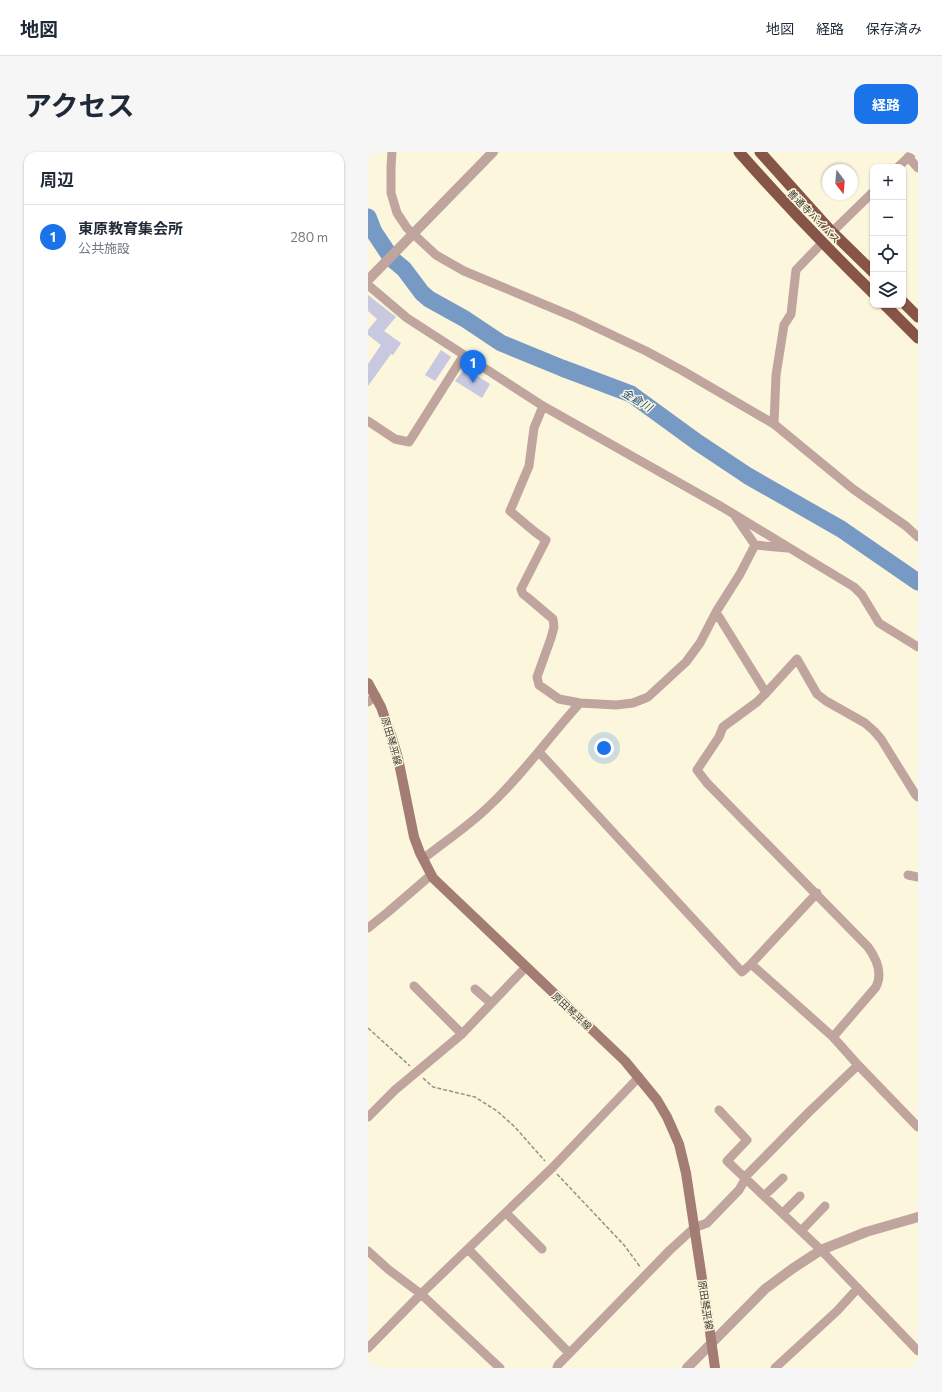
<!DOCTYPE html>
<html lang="ja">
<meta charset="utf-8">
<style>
body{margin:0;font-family:Commissioner,"Noto Sans JP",sans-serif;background:#f6f6f7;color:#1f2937}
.controls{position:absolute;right:12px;top:12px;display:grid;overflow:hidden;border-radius:8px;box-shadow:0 1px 3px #0004}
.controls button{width:36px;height:36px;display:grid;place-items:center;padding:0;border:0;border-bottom:1px solid #e0e1e3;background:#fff;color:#1f2937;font:20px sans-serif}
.compass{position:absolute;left:454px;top:12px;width:36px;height:36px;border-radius:50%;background:#fff;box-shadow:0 1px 3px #0004;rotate:164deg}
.you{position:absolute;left:236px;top:596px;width:14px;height:14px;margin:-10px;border:3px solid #fff;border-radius:50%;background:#1a73e8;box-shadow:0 0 0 6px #1a73e833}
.badge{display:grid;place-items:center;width:26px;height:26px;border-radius:50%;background:#1a73e8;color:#fff;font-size:13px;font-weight:700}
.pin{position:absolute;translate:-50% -33px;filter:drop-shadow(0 1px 2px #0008)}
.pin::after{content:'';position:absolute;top:21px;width:14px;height:12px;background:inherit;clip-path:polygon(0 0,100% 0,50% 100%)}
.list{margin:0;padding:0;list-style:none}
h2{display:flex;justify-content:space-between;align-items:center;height:52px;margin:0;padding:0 16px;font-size:17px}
h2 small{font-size:13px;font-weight:400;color:#747a83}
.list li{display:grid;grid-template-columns:26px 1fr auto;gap:12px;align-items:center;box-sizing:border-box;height:64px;padding:0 16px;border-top:1px solid #e0e1e3}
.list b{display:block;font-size:15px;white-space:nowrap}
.list p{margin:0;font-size:13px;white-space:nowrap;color:#747a83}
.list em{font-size:13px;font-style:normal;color:#747a83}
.icon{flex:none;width:22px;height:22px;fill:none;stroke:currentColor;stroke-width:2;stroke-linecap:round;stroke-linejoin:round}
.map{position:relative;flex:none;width:550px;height:1216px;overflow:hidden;border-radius:12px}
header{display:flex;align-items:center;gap:24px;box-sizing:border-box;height:56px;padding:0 20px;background:#fff;border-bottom:1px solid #e0e1e3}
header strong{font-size:19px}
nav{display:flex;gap:22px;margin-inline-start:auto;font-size:14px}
.intro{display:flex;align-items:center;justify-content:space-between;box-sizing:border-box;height:96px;padding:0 24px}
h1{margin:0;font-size:28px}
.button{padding:10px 18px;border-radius:12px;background:#1a73e8;color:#fff;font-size:14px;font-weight:700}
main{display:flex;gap:24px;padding:0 24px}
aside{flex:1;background:#fff;border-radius:12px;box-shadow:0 1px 3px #0004}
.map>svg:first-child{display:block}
</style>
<header>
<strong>地図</strong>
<nav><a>地図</a><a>経路</a><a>保存済み</a></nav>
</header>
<div class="intro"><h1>アクセス</h1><a class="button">経路</a></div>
<main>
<aside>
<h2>周辺<small></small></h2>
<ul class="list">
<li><span class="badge">1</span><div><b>東原教育集会所</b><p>公共施設</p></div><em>280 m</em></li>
</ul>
</aside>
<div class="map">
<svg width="550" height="1216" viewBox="0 0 550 1216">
<rect width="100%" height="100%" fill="#fcf6dd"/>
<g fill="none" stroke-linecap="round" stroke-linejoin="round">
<path stroke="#769ac4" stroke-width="17" d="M0 65 6 80 24 107 36 117 54 141 61 147 97 167 133 191 194 216 263 242 329 290 380 324 473 377 550 430"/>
</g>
<path fill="#c8c8e0" d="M0 143 28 165 16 179 33 191 25 203 23 202 0 234V212L13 193 0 183V178L9 167 0 159Z
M73 198 83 205 67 229 57 223Z
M97 216 122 232 114 246 87 229Z"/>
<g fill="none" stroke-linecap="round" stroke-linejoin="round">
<path stroke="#969281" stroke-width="1.5" stroke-dasharray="4 2" stroke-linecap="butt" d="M0 876 42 914
M55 926 65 935 107 945 129 959 147 975 177 1009
M189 1022 256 1093 273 1116
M0 1212 3 1216"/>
<path stroke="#bfa59e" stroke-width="9" d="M24 0 23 15V41L29 61 39 76 68 103 96 119 206 165 278 199 315 219 406 272 485 337 538 374 550 385
M540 5 550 16
M530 15 546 0
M464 80 505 40
M0 133 39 166 175 254 354 355 486 435 494 443 511 471 550 495
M175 254 166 276 161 314 142 359 167 380 178 388 153 437 155 442 159 445 185 467 186 475 183 486 169 525 171 533 191 547 212 551 248 553 265 551 280 545 318 510 332 491 348 460 372 422 387 393
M0 269 27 287 41 290 96 203
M406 272 408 223 416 173 423 162 428 118 454 91
M367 364 387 393 419 396
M348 460 398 541 389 550 355 575 351 585 329 618 339 631 500 795C508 806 515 821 508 835L465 885 490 913 550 975
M398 541 429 507 449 542 458 549 497 571 506 579 513 587 547 642 550 645
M0 550 8 544
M171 600 374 820 383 812 449 741
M55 707C75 691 99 675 118 657 153 625 180 586 212 551
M540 723 550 725
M0 776 20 760 63 723
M383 812 465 885
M46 834 94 882
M107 837 123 851
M351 958 379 988 359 1009 453 1098 550 1199
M0 965 27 938 94 882 158 815
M397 1043 415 1026
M138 1061 174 1097
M415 1061 432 1044
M434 1078 457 1054
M101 1098 201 1201
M0 1099 21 1118 53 1142 132 1216
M0 1196 53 1142 185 1015 271 925
M189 1216 190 1213 302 1098 326 1076 339 1071 371 1038 375 1031 377 1025 440 961 490 913
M407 1216 469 1159 490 1136"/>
<path stroke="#bfa59e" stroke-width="10" d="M0 128 125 0
M319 1216 397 1137 424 1117 453 1098 498 1080 550 1065"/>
<path stroke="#a37d73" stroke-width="10" d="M0 531 13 555 24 586 30 606 46 685 52 701 65 726 257 909 289 948 299 965 311 992 318 1021 341 1173 347 1216"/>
<path stroke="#865548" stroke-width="11" d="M371 0C414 49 459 96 505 141
M392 0 462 78 505 120
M535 150 550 165
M517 153 550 186"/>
</g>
<g text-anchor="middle" stroke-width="3" stroke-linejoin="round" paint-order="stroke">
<g font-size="10" fill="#3e3c32" stroke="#fcf6dd">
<text transform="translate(446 64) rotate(46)" y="4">善通寺バイパス</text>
<text transform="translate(24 589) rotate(74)" y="4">原田琴平線</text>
<text transform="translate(204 859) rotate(43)" y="4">原田琴平線</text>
<text transform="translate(338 1153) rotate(81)" y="4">原田琴平線</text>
</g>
<g font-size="11" font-style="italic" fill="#194d82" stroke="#fcf6dd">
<text transform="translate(269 248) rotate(31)" y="4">金倉川</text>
</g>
</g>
</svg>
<div class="controls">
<button>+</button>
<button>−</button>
<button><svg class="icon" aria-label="locate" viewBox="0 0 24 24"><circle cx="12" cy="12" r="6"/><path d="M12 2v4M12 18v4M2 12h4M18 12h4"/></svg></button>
<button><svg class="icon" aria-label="layers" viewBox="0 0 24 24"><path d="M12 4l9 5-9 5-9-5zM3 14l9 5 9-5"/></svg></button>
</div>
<svg class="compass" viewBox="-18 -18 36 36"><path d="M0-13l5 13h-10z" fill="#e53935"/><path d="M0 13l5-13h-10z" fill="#747a83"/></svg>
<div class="you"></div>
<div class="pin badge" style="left:105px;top:231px">1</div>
</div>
</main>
